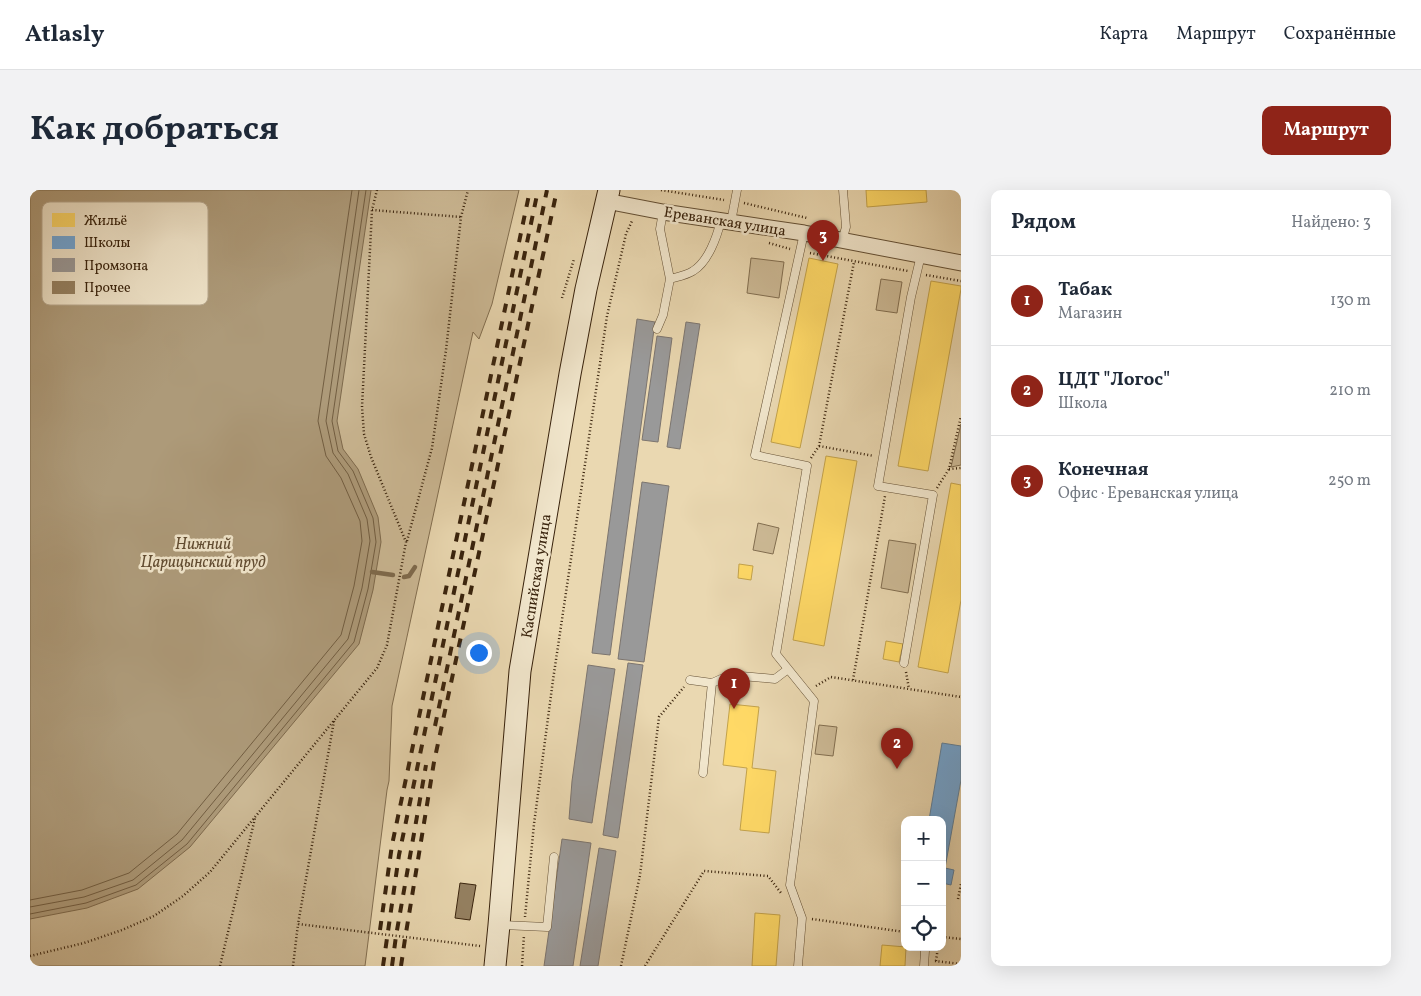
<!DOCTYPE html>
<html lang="ru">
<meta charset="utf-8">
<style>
body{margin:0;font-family:Vollkorn,serif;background:#f2f2f3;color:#1f2937}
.controls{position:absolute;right:15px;bottom:15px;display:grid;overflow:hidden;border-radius:10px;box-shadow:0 5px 20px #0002}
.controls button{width:45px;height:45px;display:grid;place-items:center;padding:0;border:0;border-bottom:1px solid #e0e1e3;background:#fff;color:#1f2937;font:25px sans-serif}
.you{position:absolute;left:448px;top:462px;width:18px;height:18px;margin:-12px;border:4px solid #fff;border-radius:50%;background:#1a73e8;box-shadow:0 0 0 8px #1a73e833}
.badge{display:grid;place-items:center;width:32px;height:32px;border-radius:50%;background:#8f2418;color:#fff;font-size:16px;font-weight:700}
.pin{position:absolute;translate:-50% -41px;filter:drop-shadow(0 1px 2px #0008)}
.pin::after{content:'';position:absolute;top:26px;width:18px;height:15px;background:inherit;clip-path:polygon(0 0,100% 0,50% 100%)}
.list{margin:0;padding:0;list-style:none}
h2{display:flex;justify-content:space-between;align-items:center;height:65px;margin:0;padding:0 20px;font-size:21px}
h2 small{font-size:16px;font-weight:400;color:#747a83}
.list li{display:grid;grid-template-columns:32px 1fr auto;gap:15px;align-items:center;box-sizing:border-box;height:90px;padding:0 20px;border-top:1px solid #e0e1e3}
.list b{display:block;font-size:19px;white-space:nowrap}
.list p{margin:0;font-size:16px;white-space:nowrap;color:#747a83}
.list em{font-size:16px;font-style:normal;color:#747a83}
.icon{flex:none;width:28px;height:28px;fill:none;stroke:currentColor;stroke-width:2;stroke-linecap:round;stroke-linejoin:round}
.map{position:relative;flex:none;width:931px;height:776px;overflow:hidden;border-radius:10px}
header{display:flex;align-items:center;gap:30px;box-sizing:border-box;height:70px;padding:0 25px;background:#fff;border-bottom:1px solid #e0e1e3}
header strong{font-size:24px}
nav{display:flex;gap:28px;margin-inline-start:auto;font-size:18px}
.intro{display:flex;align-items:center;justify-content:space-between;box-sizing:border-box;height:120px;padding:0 30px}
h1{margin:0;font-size:35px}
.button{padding:12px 22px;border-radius:10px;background:#8f2418;color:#fff;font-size:18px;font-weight:700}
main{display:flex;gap:30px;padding:0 30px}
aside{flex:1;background:#fff;border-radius:10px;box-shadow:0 5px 20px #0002}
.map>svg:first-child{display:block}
</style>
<header>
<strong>Atlasly</strong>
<nav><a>Карта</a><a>Маршрут</a><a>Сохранённые</a></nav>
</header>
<div class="intro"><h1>Как добраться</h1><a class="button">Маршрут</a></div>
<main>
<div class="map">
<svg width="931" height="776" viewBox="0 0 931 776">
<rect width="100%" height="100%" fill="#ead8b1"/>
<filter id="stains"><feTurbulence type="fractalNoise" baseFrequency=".004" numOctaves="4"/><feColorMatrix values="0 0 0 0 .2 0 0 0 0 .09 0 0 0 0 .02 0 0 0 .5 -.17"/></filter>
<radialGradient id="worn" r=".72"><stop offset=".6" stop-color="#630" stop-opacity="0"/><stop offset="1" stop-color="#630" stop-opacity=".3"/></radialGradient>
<path fill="#ccb995" stroke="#826e50" d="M0 0H489L462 114 449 149 443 142 362 516 359 591 357 600 335 776H0Z
M721 68 754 72 749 108 717 103Z
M851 89 872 92 867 123 846 120Z
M931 234V275L921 277Z
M728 333 749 338 743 364 723 360Z
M859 350 886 354 878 403 851 398Z
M789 535 807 537 803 566 785 564Z"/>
<path fill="#ad9a79" stroke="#7e6a4d" d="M0 0H341L307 231 313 259 328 279 348 327 351 352 343 400 329 454 160 657 108 699 57 718 0 729Z"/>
<path fill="#ffd966" stroke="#c3a24b" d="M836 0H896L897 12 837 17Z
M779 68 808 74 770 258 741 252Z
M901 91 931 96V99L898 281 868 276Z
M796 266 827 271 794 456 763 450Z
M921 293 931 295V410L918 483 888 477Z
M709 374 723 376 721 390 708 388Z
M856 451 873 454 869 472 853 469Z
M700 514 729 517 722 578 746 581 739 643 710 640 717 578 693 575Z
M725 723 750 725 746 776H722Z
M852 755 876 757 875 776H850Z"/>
<path fill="#6fa8dc" stroke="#5e809e" d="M912 553 931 556V590L915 678 924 680 921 695 912 693V630H899Z"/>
<path fill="#999" stroke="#7c756f" d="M607 129 625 132 580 465 562 463Z
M656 132 670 134 650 259 637 257Z
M627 146 642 148 628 252 612 250Z
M612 292 639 296 614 472 588 469Z
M598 473 613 475 588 648 573 645Z
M558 475 585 479 562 633 539 629 542 591Z
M532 649 561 653 543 776H514Z
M569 658 586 661 568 776H550Z"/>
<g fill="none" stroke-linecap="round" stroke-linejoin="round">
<path stroke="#725e42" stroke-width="1" d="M0 710 52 700 99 683 147 644 311 445 324 396 332 351 330 331 311 288 296 266 288 231 322 0
M0 717 54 707 103 690 152 650 318 449 332 398 340 351 337 329 318 284 303 263 296 231 329 0
M0 724 56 713 106 695 157 654 324 452 338 399 346 352 343 328 323 281 308 261 302 231 336 0"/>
<path stroke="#7e6a4d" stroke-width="4.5" d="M342 382 363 385
M374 387 379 386 385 377"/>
</g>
<path fill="#958162" stroke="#38220c" d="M430 693 446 695 440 730 425 728Z"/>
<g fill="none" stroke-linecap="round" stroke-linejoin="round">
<defs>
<path id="lane" d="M633 22 630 39 640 89C647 87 657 85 663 81 678 72 687 47 691 30
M701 32 707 0
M812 51 816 37 813 0
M627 139 633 125 640 89
M874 473 903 305 848 296 881 107 891 65
M660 490 682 493 700 485 745 489 758 479
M673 583 682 493
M471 735 517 737 524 667
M768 776 772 728 760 695 784 511 746 464 777 276 725 265 774 43
M894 776 895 761"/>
<path id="street" d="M576 11 633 22 774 43 931 73"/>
<path id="secondary" d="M465 776 469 735 490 481 540 184 556 99 579 0"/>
</defs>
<use href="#lane" stroke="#645035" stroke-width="9"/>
<use href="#street" stroke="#645035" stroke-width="17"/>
<use href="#secondary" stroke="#38220c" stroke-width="23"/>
<path stroke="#38220c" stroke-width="2.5" stroke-dasharray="1 2.5" stroke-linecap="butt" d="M631 0 694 10
M714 13 777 28
M342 20 431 27
M739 53 760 59
M780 63 878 81
M896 85 931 91
M532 108 544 69
M789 256 844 266
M781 268 789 256 824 72
M919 279 931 278
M907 298 919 279 931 226
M377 351 402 258 416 160 431 27 438 0
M876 482 879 499
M823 490 855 306
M786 496 801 487 931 507
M304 531 268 734 450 756
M928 709 931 694
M495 727 504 634 523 490 577 126 596 44 602 31H603
M782 729 875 742
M912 747 931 749
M0 766 54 753 92 740 124 726 153 706 180 682 347 478 357 455 376 352 341 267 334 244 332 217 342 20 347 0
M905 771 931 774
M906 771 908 757
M190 776 225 628
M263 776 268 734
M492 776 494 745
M591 776 610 685 629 527 654 497
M615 776 674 681 738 686 751 703"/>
<use href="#lane" stroke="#f1e6cc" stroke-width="8"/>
<use href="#street" stroke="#f1e6cc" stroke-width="15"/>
<use href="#secondary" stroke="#f1e6cc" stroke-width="21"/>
<path stroke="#38220c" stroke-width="4" stroke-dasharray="9 9" stroke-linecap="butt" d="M405 536 517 0
M350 740 362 655 500 0
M353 776 369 665 508 0
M362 776 366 746 396 575
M371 776 375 749 404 572 527 0"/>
</g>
<g text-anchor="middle" stroke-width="5" stroke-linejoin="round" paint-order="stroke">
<g font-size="15" fill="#38220c" stroke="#f1e6cc">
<text transform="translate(695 31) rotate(9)" y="5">Ереванская улица</text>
<text transform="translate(506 386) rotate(-81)" y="5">Каспийская улица</text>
</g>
<g font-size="16" font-style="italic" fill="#614c32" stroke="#f1e6cc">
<text x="173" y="359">Нижний<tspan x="173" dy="18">Царицынский пруд</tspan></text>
</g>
</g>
<rect x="12" y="12" width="166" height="103" rx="8" fill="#f1e6cc" stroke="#baab92" stroke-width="1"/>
<rect x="22" y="23" width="23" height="14" fill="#ffd966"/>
<rect x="22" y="46" width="23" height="13" fill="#6fa8dc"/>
<rect x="22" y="68" width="23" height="14" fill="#999"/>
<rect x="22" y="91" width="23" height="13" fill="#958162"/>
<g font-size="14" fill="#38220c">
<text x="54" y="35">Жильё</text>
<text x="54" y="57">Школы</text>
<text x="54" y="80">Промзона</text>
<text x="54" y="102">Прочее</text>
</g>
<rect width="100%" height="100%" filter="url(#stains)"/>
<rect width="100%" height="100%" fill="url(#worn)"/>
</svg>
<div class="controls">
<button>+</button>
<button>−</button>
<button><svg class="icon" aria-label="locate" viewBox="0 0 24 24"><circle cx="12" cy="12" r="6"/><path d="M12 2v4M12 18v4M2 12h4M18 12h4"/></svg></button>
</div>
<div class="you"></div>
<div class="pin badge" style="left:704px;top:519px">1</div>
<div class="pin badge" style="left:867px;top:579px">2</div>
<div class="pin badge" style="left:793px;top:71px">3</div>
</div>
<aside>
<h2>Рядом<small>Найдено: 3</small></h2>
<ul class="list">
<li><span class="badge">1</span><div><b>Табак</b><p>Магазин</p></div><em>130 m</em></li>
<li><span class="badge">2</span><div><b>ЦДТ &quot;Логос&quot;</b><p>Школа</p></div><em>210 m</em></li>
<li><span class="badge">3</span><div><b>Конечная</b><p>Офис · Ереванская улица</p></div><em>250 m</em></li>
</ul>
</aside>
</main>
